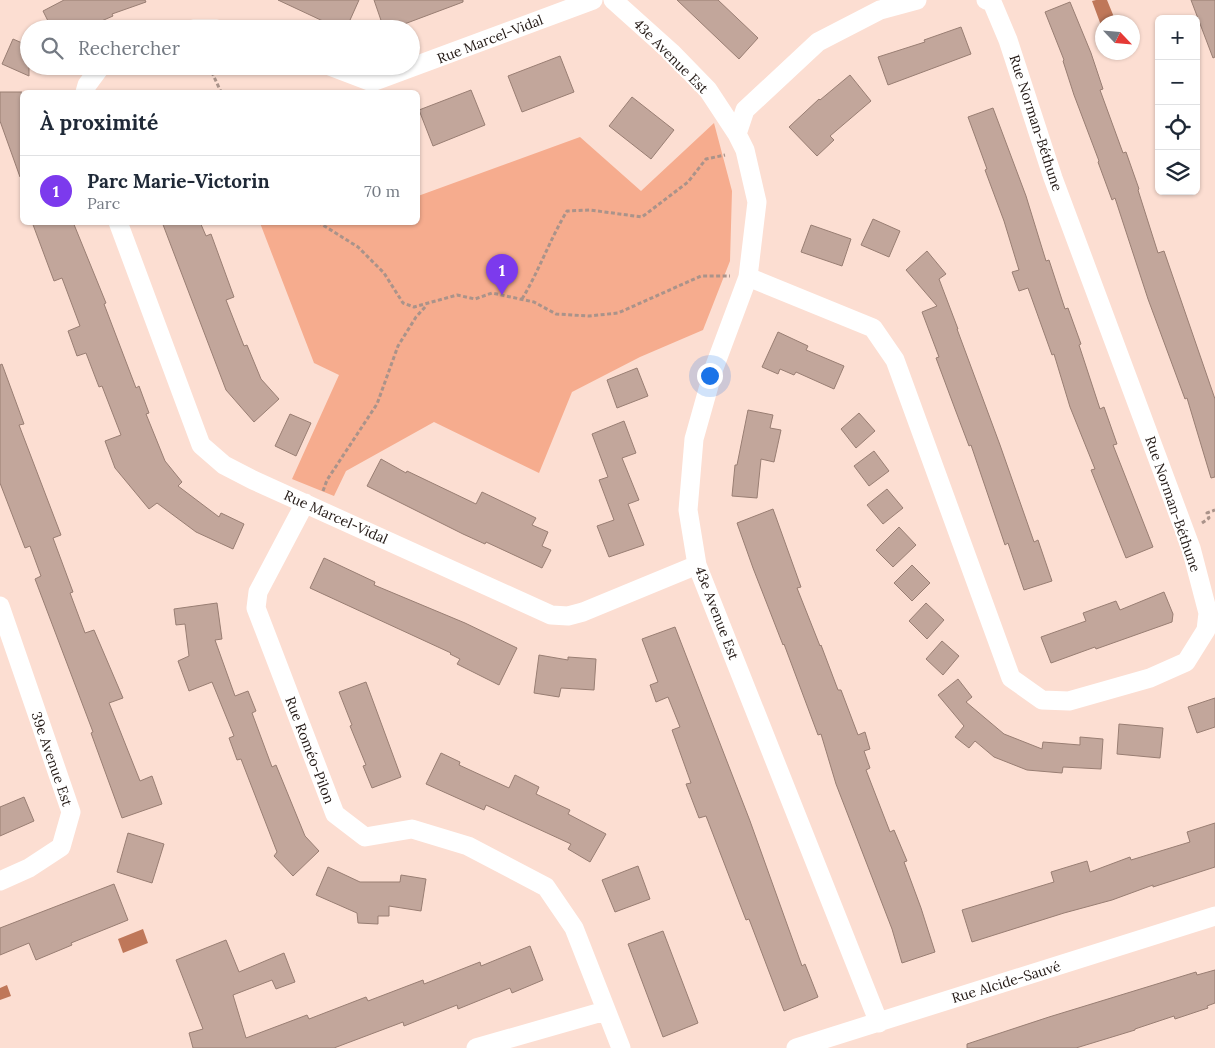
<!DOCTYPE html>
<html lang="fr">
<meta charset="utf-8">
<style>
body{margin:0;font-family:Lora,serif;background:#f2f2f3;color:#1f2937}
.controls{position:absolute;right:15px;top:15px;display:grid;overflow:hidden;border-radius:8px;box-shadow:0 1px 4px #0004}
.controls button{width:45px;height:45px;display:grid;place-items:center;padding:0;border:0;border-bottom:1px solid #e0e1e3;background:#fff;color:#1f2937;font:25px sans-serif}
.compass{position:absolute;left:1095px;top:15px;width:45px;height:45px;border-radius:50%;background:#fff;box-shadow:0 1px 4px #0004;rotate:116deg}
.you{position:absolute;left:709px;top:375px;width:18px;height:18px;margin:-12px;border:4px solid #fff;border-radius:50%;background:#1a73e8;box-shadow:0 0 0 8px #1a73e833}
.badge{display:grid;place-items:center;width:32px;height:32px;border-radius:50%;background:#7c3aed;color:#fff;font-size:16px;font-weight:700}
.pin{position:absolute;translate:-50% -41px;filter:drop-shadow(0 1px 2px #0008)}
.pin::after{content:'';position:absolute;top:26px;width:18px;height:15px;background:inherit;clip-path:polygon(0 0,100% 0,50% 100%)}
.list{margin:0;padding:0;list-style:none}
h2{display:flex;justify-content:space-between;align-items:center;height:65px;margin:0;padding:0 20px;font-size:21px}
h2 small{font-size:16px;font-weight:400;color:#747a83}
.list li{display:grid;grid-template-columns:32px 1fr auto;gap:15px;align-items:center;box-sizing:border-box;height:70px;padding:0 20px;border-top:1px solid #e0e1e3}
.list b{display:block;font-size:19px;white-space:nowrap}
.list p{margin:0;font-size:16px;white-space:nowrap;color:#747a83}
.list em{font-size:16px;font-style:normal;color:#747a83}
.icon{flex:none;width:28px;height:28px;fill:none;stroke:currentColor;stroke-width:2;stroke-linecap:round;stroke-linejoin:round}
.map{position:relative;flex:none;width:1215px;height:1048px;overflow:hidden}
.search{position:absolute;background:#fff;box-shadow:0 1px 4px #0004;left:20px;top:20px;width:400px;height:55px;display:flex;align-items:center;gap:12px;box-sizing:border-box;padding:0 18px;border-radius:28px;color:#747a83;font-size:19px}
.panel{position:absolute;background:#fff;box-shadow:0 1px 4px #0004;left:20px;top:90px;width:400px;height:135px;border-radius:8px}
.map>svg:first-child{display:block}
</style>
<div class="map">
<svg width="1215" height="1048" viewBox="0 0 1215 1048">
<rect width="100%" height="100%" fill="#fcded2"/>
<path fill="#f6ac8e" d="M714 123 732 191 730 261 703 330 640 357 572 392 539 473 434 422 346 471 334 496 292 479 339 375 314 363 260 223 418 222V196L580 137 641 191Z"/>
<path fill="#bf7759" d="M1096 0H1107L1116 22H1102V28L1092 1Z
M143 929 148 943 123 953 118 939Z
M7 985 11 996 0 1000V988Z"/>
<path fill="#c2a69b" stroke="#997e73" d="M64 0H145L146 2 112 14 113 16 83 29H52L43 11Z
M278 0H359L346 29H340Z
M374 0H463V2L391 29H384Z
M677 0H718L758 38 739 59Z
M1191 0H1215V57L1213 58Z
M1070 2 1091 53 1103 89 1100 90 1123 153 1126 152 1139 189 1138 190 1158 253 1164 251 1215 399V477L1211 478 1187 398 1185 399 1148 299 1115 198 1112 200 1098 162 1099 161 1074 95 1063 61 1064 60 1045 12Z
M961 27 971 54 888 85 878 57 925 42 924 40Z
M13 39 29 46V76L2 64Z
M560 56 574 92 522 112 508 76Z
M850 75 871 101 830 136 834 140 817 156 789 127 819 99 820 100Z
M471 90 485 125 433 146 419 110Z
M0 92H22V177H20L0 121Z
M632 97 674 130 651 159 609 126Z
M993 108 1026 196 1046 261 1049 260 1065 309 1068 308 1081 344 1079 345 1100 409 1104 407 1117 444 1113 445 1153 547 1126 558 1091 470 1095 469 1070 407 1054 354 1052 355 1028 288 1019 291 1012 272 1019 270 1004 221 985 170 987 169 968 117Z
M873 219 900 231 889 257 861 245Z
M32 222H73L106 303 104 304 136 388 139 386 149 413 146 414 165 461 182 482 178 486 219 517 221 513 244 524 233 549 196 532 157 503 149 509 115 468 105 441 121 435 102 386 99 387 86 353 77 356 68 331 80 326 62 278 54 281Z
M162 222H200L206 236 211 234 234 297 226 300 244 346 247 345 261 379 279 399 254 422 226 390Z
M811 225 851 239 842 266 801 252Z
M927 251 946 274 939 279 958 329H957L1000 445 1034 542 1038 540 1052 581 1024 590 1008 543 1005 545 971 445 969 446 955 409 936 358 939 357 922 312 937 306 906 270Z
M778 332 808 346 806 350 844 366 834 389 796 372 794 375 780 369 778 374 762 367Z
M2 364 24 424 19 425 61 535 53 538 73 592 70 593 85 633 94 630 123 698 109 703 140 781 152 776 162 804 122 818 91 733 93 732 35 579 41 576 30 546 25 548 0 483V365Z
M637 368 648 396 617 408 607 380Z
M748 410 773 415 770 428 781 430 774 462 761 459 757 498 732 496 735 465H737Z
M859 413 875 431 856 448 841 429Z
M290 414 311 423 296 456 275 446Z
M624 421 636 453 622 458 639 500 628 504 644 545 609 557 597 526 614 520 599 480 608 477 592 434Z
M874 451 889 471 869 486 854 466Z
M381 459 406 473 407 471 476 504 482 492 536 518 532 525 548 532 542 546 551 550 542 568 486 542 485 544 463 534 367 486Z
M887 489 903 508 883 524 867 505Z
M773 509 801 587 797 588 820 646 821 645 838 690H841L858 735 865 732 870 749 864 751 870 768 866 770 890 832 894 830 907 861 904 862 921 908 935 952 902 963 892 929 836 784 821 734 818 735 784 644 783 645 753 568 737 523Z
M899 527 916 545 893 567 876 550Z
M324 558 375 582 374 585 465 623 517 648 499 685 457 664 460 659 450 654 451 653 310 588Z
M912 565 930 583 912 601 894 583Z
M1164 592 1173 614 1172 622 1096 649 1095 647 1051 663 1041 637 1086 621 1083 613 1116 601 1120 610Z
M217 603 222 639 215 640 235 696 248 691 256 711 252 713 272 767 276 765 305 836 319 851 293 876 274 856 277 852 241 759 237 760 229 738 234 736 212 682 189 691 178 661 189 656 185 624 176 625 174 609Z
M926 603 944 620 927 639 909 621Z
M675 627 750 821 802 966 805 964 818 997 784 1011 749 919 746 920 706 816 699 818 686 784 691 783 672 730 680 727 668 697 656 702 650 685 658 682 642 639Z
M942 641 959 656 943 675 926 659Z
M539 655 568 660V657L596 659 594 690 561 688 559 697 534 693Z
M958 679 972 697 966 702 1004 734 1042 749 1043 742 1080 745V737L1103 739 1101 769 1063 767 1062 773 1027 770 994 757 975 741 969 748 955 737 964 726 938 695Z
M366 682 401 777 372 788 363 766 366 765 350 726 352 725 339 692Z
M1215 698V727L1197 733 1188 707Z
M1119 724 1163 728 1160 758 1117 754Z
M441 753 460 762 459 765 509 788 515 775 539 787 536 794 570 810 568 814 606 834 590 862 568 849 571 844 486 805 484 810 426 784Z
M24 797 34 821 0 836V807Z
M1215 823V867L1153 887V885L1112 900 1064 913 972 942 962 910 1054 882 1051 872 1087 861 1090 872 1130 857 1131 860 1190 842 1187 832Z
M128 833 164 844 152 883 117 872Z
M638 866 650 899 615 912 602 880Z
M328 867 360 882H400L401 875 426 879 421 911 389 906V916H378V924L358 923 357 913 316 895Z
M114 884 128 920 71 943 72 945 36 960 29 943 0 955V928Z
M663 931 698 1023 663 1037 628 944Z
M226 940 239 972 284 953 295 982 276 989 272 980 233 995 246 1038 307 1015 309 1019 366 997 368 1001 423 980 424 984 480 962 481 966 530 946 543 980 512 993 510 988 458 1009 457 1005 404 1026 403 1022 334 1048H193L189 1033 203 1029 176 960Z
M1215 970V1003L1207 1006 1208 1008 1175 1019 1174 1016 1135 1029V1030L1076 1048H967V1044L1049 1017 1196 972 1197 975Z"/>
<g fill="none" stroke-linecap="round" stroke-linejoin="round">
<path stroke="#aa938a" stroke-width="3" stroke-dasharray="4 2.5" stroke-linecap="butt" d="M209 66 221 92
M318 222 358 247 384 273 403 303 414 307 457 295 475 299 492 293 534 302 556 314 589 316 618 313 701 276H730
M522 299C539 271 550 239 567 211L590 210 642 217 688 182 706 159 725 155
M323 491 327 480 377 404 398 346 416 317 426 306
M1202 523 1209 518 1207 513 1215 510"/>
<path stroke="#fff" stroke-width="19" d="M613 0 671 52 708 90 737 134 745 150 757 202 748 277 714 368 694 439 688 510 697 565 879 1023
M193 29H217
M330 66 372 82 593 0
M85 92 87 85 101 66
M737 134 745 110 818 42 880 10 917 0
M118 222 201 445 224 465 253 480 551 615 568 616 583 612 697 565
M748 277 873 328 895 360 1011 678 1042 700 1069 701 1150 678 1186 662 1206 630 1208 613 1191 548 1053 178 1008 40 992 2 986 0
M305 503 258 592 256 608 335 814 365 837 412 829 468 846 546 887 574 928 621 1048
M0 606 71 812 61 847 29 868 0 881
M476 1048 605 1011
M796 1048 1215 916"/>
</g>
<g text-anchor="middle" stroke-width="4.5" stroke-linejoin="round" paint-order="stroke">
<g font-size="14" fill="#221814" stroke="#fff">
<text transform="translate(490 39) rotate(-21)" y="5">Rue Marcel-Vidal</text>
<text transform="translate(671 56) rotate(45)" y="5">43e Avenue Est</text>
<text transform="translate(1036 123) rotate(72)" y="5">Rue Norman-Béthune</text>
<text transform="translate(1173 504) rotate(71)" y="5">Rue Norman-Béthune</text>
<text transform="translate(336 517) rotate(24)" y="5">Rue Marcel-Vidal</text>
<text transform="translate(717 613) rotate(69)" y="5">43e Avenue Est</text>
<text transform="translate(310 750) rotate(69)" y="5">Rue Roméo-Pilon</text>
<text transform="translate(52 759) rotate(71)" y="5">39e Avenue Est</text>
<text transform="translate(1006 982) rotate(-17)" y="5">Rue Alcide-Sauvé</text>
</g>
</g>
</svg>
<div class="controls">
<button>+</button>
<button>−</button>
<button><svg class="icon" aria-label="locate" viewBox="0 0 24 24"><circle cx="12" cy="12" r="6"/><path d="M12 2v4M12 18v4M2 12h4M18 12h4"/></svg></button>
<button><svg class="icon" aria-label="layers" viewBox="0 0 24 24"><path d="M12 4l9 5-9 5-9-5zM3 14l9 5 9-5"/></svg></button>
</div>
<svg class="compass" viewBox="-18 -18 36 36"><path d="M0-13l5 13h-10z" fill="#e53935"/><path d="M0 13l5-13h-10z" fill="#747a83"/></svg>
<div class="you"></div>
<div class="pin badge" style="left:502px;top:295px">1</div>
<div class="search"><svg class="icon" aria-label="search" viewBox="0 0 24 24"><circle cx="10" cy="10" r="6"/><path d="M15 15l6 6"/></svg>Rechercher</div>
<section class="panel">
<h2>À proximité<small></small></h2>
<ul class="list">
<li><span class="badge">1</span><div><b>Parc Marie-Victorin</b><p>Parc</p></div><em>70 m</em></li>
</ul>
</section>
</div>
